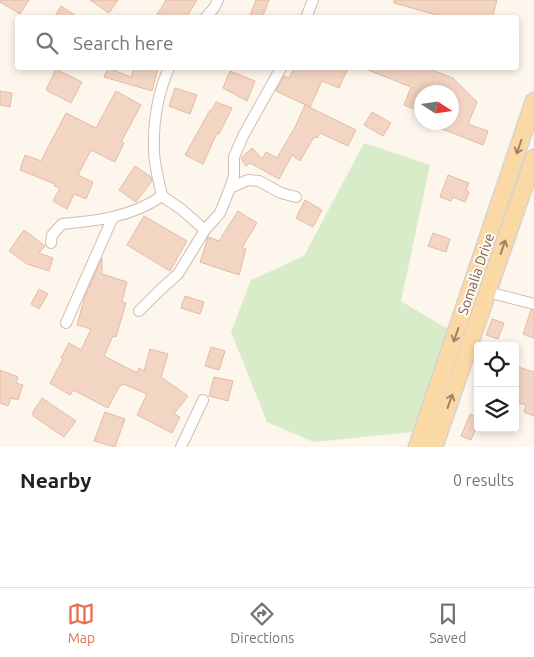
<!DOCTYPE html>
<style>
body{margin:0;font-family:Ubuntu,sans-serif;background:#f2f2f2;color:#202124}
.controls{position:absolute;right:15px;bottom:15px;display:grid;overflow:hidden;border-radius:5px;box-shadow:0 2px 8px #0003}
.controls button{width:45px;height:45px;display:grid;place-items:center;padding:0;border:0;border-bottom:1px solid #e0e0e0;background:#fff;color:#202124;font:25px sans-serif}
.compass{position:absolute;left:414px;top:85px;width:45px;height:45px;border-radius:50%;background:#fff;box-shadow:0 2px 8px #0003;rotate:102deg}
.list{margin:0;padding:0;list-style:none}
h2{display:flex;justify-content:space-between;align-items:center;height:65px;margin:0;padding:0 20px;font-size:21px}
h2 small{font-size:16px;font-weight:400;color:#757577}
.icon{flex:none;width:28px;height:28px;fill:none;stroke:currentColor;stroke-width:2;stroke-linecap:round;stroke-linejoin:round}
.map{position:relative;flex:none;width:534px;height:447px;overflow:hidden}
.search{position:absolute;background:#fff;box-shadow:0 2px 8px #0003;left:15px;right:15px;top:15px;height:55px;display:flex;align-items:center;gap:12px;box-sizing:border-box;padding:0 18px;border-radius:5px;color:#757577;font-size:19px}
.sheet{height:140px;background:#fff}
nav{display:flex;justify-content:space-around;align-items:center;box-sizing:border-box;height:70px;border-top:1px solid #e0e0e0;background:#fff;font-size:14px;color:#757577}
nav a{display:grid;justify-items:center;gap:2px}
nav .on{color:#e76f51}
.map>svg:first-child{display:block}
</style>
<div class="map">
<svg width="534" height="447" viewBox="0 0 534 447">
<rect width="100%" height="100%" fill="#fdf6ec"/>
<path fill="#d8ecc9" d="M364 143 430 165 401 301 456 334 422 431 314 442 267 422 231 332 251 280 304 256Z"/>
<path fill="#f3d5c3" stroke="#e6bba3" d="M0 0H29L20 14 0 2Z
M90 0H118L109 13Z
M166 0H197L186 18H155Z
M256 0H269L262 18H249Z
M394 0H497L492 18H436L437 15 394 3Z
M61 6 79 18H54Z
M108 68 131 77 134 68H158L152 91 104 77Z
M294 68H348L339 88 322 81 310 107 276 91 284 76 289 78Z
M363 68H427L453 78 477 102 468 124 488 131 483 145 429 124V122H452V92H422V112L404 105 411 87Z
M56 69 82 82 71 103 46 90Z
M230 71 255 81 247 101 223 88Z
M175 88 197 95 190 114 169 106Z
M0 91 12 93 10 107 0 105Z
M116 91 141 105 121 142 124 143 115 162 91 150 78 175 93 182 86 199 74 194 67 209 53 201 60 188 54 186 55 184 20 170 25 155 41 161 66 113 96 128Z
M216 102 232 108 219 134 217 133 203 164 185 155 210 110 211 111Z
M305 105 356 130 348 146 320 133 317 138 314 137 300 161 292 155 279 179 250 163 246 166 241 158 252 148 262 159 266 152 277 158 295 127Z
M372 112 391 123 383 136 364 125Z
M135 166 151 177 152 181 136 202 119 190Z
M448 175 469 183 466 190 469 192 465 202 453 197 451 201 440 197Z
M305 200 322 210 313 227 296 218Z
M238 211 257 223 242 248 246 249 239 275 200 262 208 237 219 241Z
M144 216 187 241 170 271 127 245Z
M24 230 45 246 39 253 53 258 49 271 27 264 9 251Z
M433 233 450 239 446 252 428 246Z
M102 258V274L127 282 122 302 126 303 116 337 113 336 104 356 137 373 139 368 144 371 150 349 168 354 161 377 188 396 174 414 180 417 172 433 137 415 147 394 123 384 121 386 120 385 108 408 73 390 70 395 50 383 63 359 61 358 69 343 81 350 91 329 77 325 85 296Z
M39 289 48 294 39 309 31 304Z
M185 296 204 302 200 314 181 308Z
M531 310 534 311V338L523 334Z
M492 319 504 323 498 339 486 335Z
M211 347 225 351 219 370 205 366Z
M515 366 534 372V416L524 412 526 405 515 402Z
M0 370 18 377 16 383 23 385 18 400 11 398 8 406 0 403Z
M214 377 233 381 228 401 209 396Z
M42 398 76 421 64 437 33 416V412Z
M105 412 125 419 115 447 94 441Z
M470 414 478 418V424L471 440 461 436Z"/>
<g fill="none" stroke-linecap="round" stroke-linejoin="round">
<defs>
<path id="street" d="M205 18 214 8 218 0
M306 18 313 0
M230 188 234 176V157L243 136 281 68
M205 230 220 213 230 188 248 180 259 181 281 193 296 197
M51 243 52 235 62 224C96 221 132 217 162 196
M488 292 534 304
M139 311 160 290 178 274 205 230 181 209 162 196C159 181 154 165 154 151 153 123 158 93 169 68
M66 323 113 217
M181 447 203 400"/>
<path id="primary" d="M417 447 534 101
M434 447 534 158"/>
</defs>
<use href="#street" stroke="#d1beb0" stroke-width="12"/>
<use href="#primary" stroke="#dad1cd" stroke-width="19"/>
<use href="#street" stroke="#fff" stroke-width="10"/>
<use href="#primary" stroke="#fbd9a5" stroke-width="16"/>
</g>
<defs><path id="oneway-shaft" d="M-6 0H5M1.5-3L5.5 0L1.5 3" fill="none" stroke-width="1.6" stroke-linecap="round" stroke-linejoin="round" transform="scale(1.25)"/></defs>
<g stroke="#a18267">
<use href="#oneway-shaft" transform="translate(519 147) rotate(109)"/>
<use href="#oneway-shaft" transform="translate(503 247) rotate(-71)"/>
<use href="#oneway-shaft" transform="translate(456 335) rotate(109)"/>
<use href="#oneway-shaft" transform="translate(450 401) rotate(-71)"/>
</g>
<g text-anchor="middle" stroke-width="4" stroke-linejoin="round" paint-order="stroke">
<g font-size="14" fill="#7a5c4d" stroke="#fffaf3">
<text transform="translate(476 274) rotate(-71)" y="5">Somalia Drive</text>
</g>
</g>
</svg>
<div class="controls">
<button><svg class="icon" aria-label="locate" viewBox="0 0 24 24"><circle cx="12" cy="12" r="6"/><path d="M12 2v4M12 18v4M2 12h4M18 12h4"/></svg></button>
<button><svg class="icon" aria-label="layers" viewBox="0 0 24 24"><path d="M12 4l9 5-9 5-9-5zM3 14l9 5 9-5"/></svg></button>
</div>
<svg class="compass" viewBox="-18 -18 36 36"><path d="M0-13l5 13h-10z" fill="#e53935"/><path d="M0 13l5-13h-10z" fill="#757577"/></svg>
<div class="search"><svg class="icon" aria-label="search" viewBox="0 0 24 24"><circle cx="10" cy="10" r="6"/><path d="M15 15l6 6"/></svg>Search here</div>
</div>
<section class="sheet">
<h2>Nearby<small>0 results</small></h2>
<ul class="list">
</ul>
</section>
<nav>
<a class="on"><svg class="icon" aria-label="map" viewBox="0 0 24 24"><path d="M3 6l6-2 6 2 6-2v14l-6 2-6-2-6 2zM9 4v14M15 6v14"/></svg>Map</a>
<a><svg class="icon" aria-label="directions" viewBox="0 0 24 24"><path d="M12 3l9 9-9 9-9-9zM9 14v-3h6M13 9l2 2-2 2"/></svg>Directions</a>
<a><svg class="icon" aria-label="saved" viewBox="0 0 24 24"><path d="M7 4h10v16l-5-4-5 4z"/></svg>Saved</a>
</nav>
